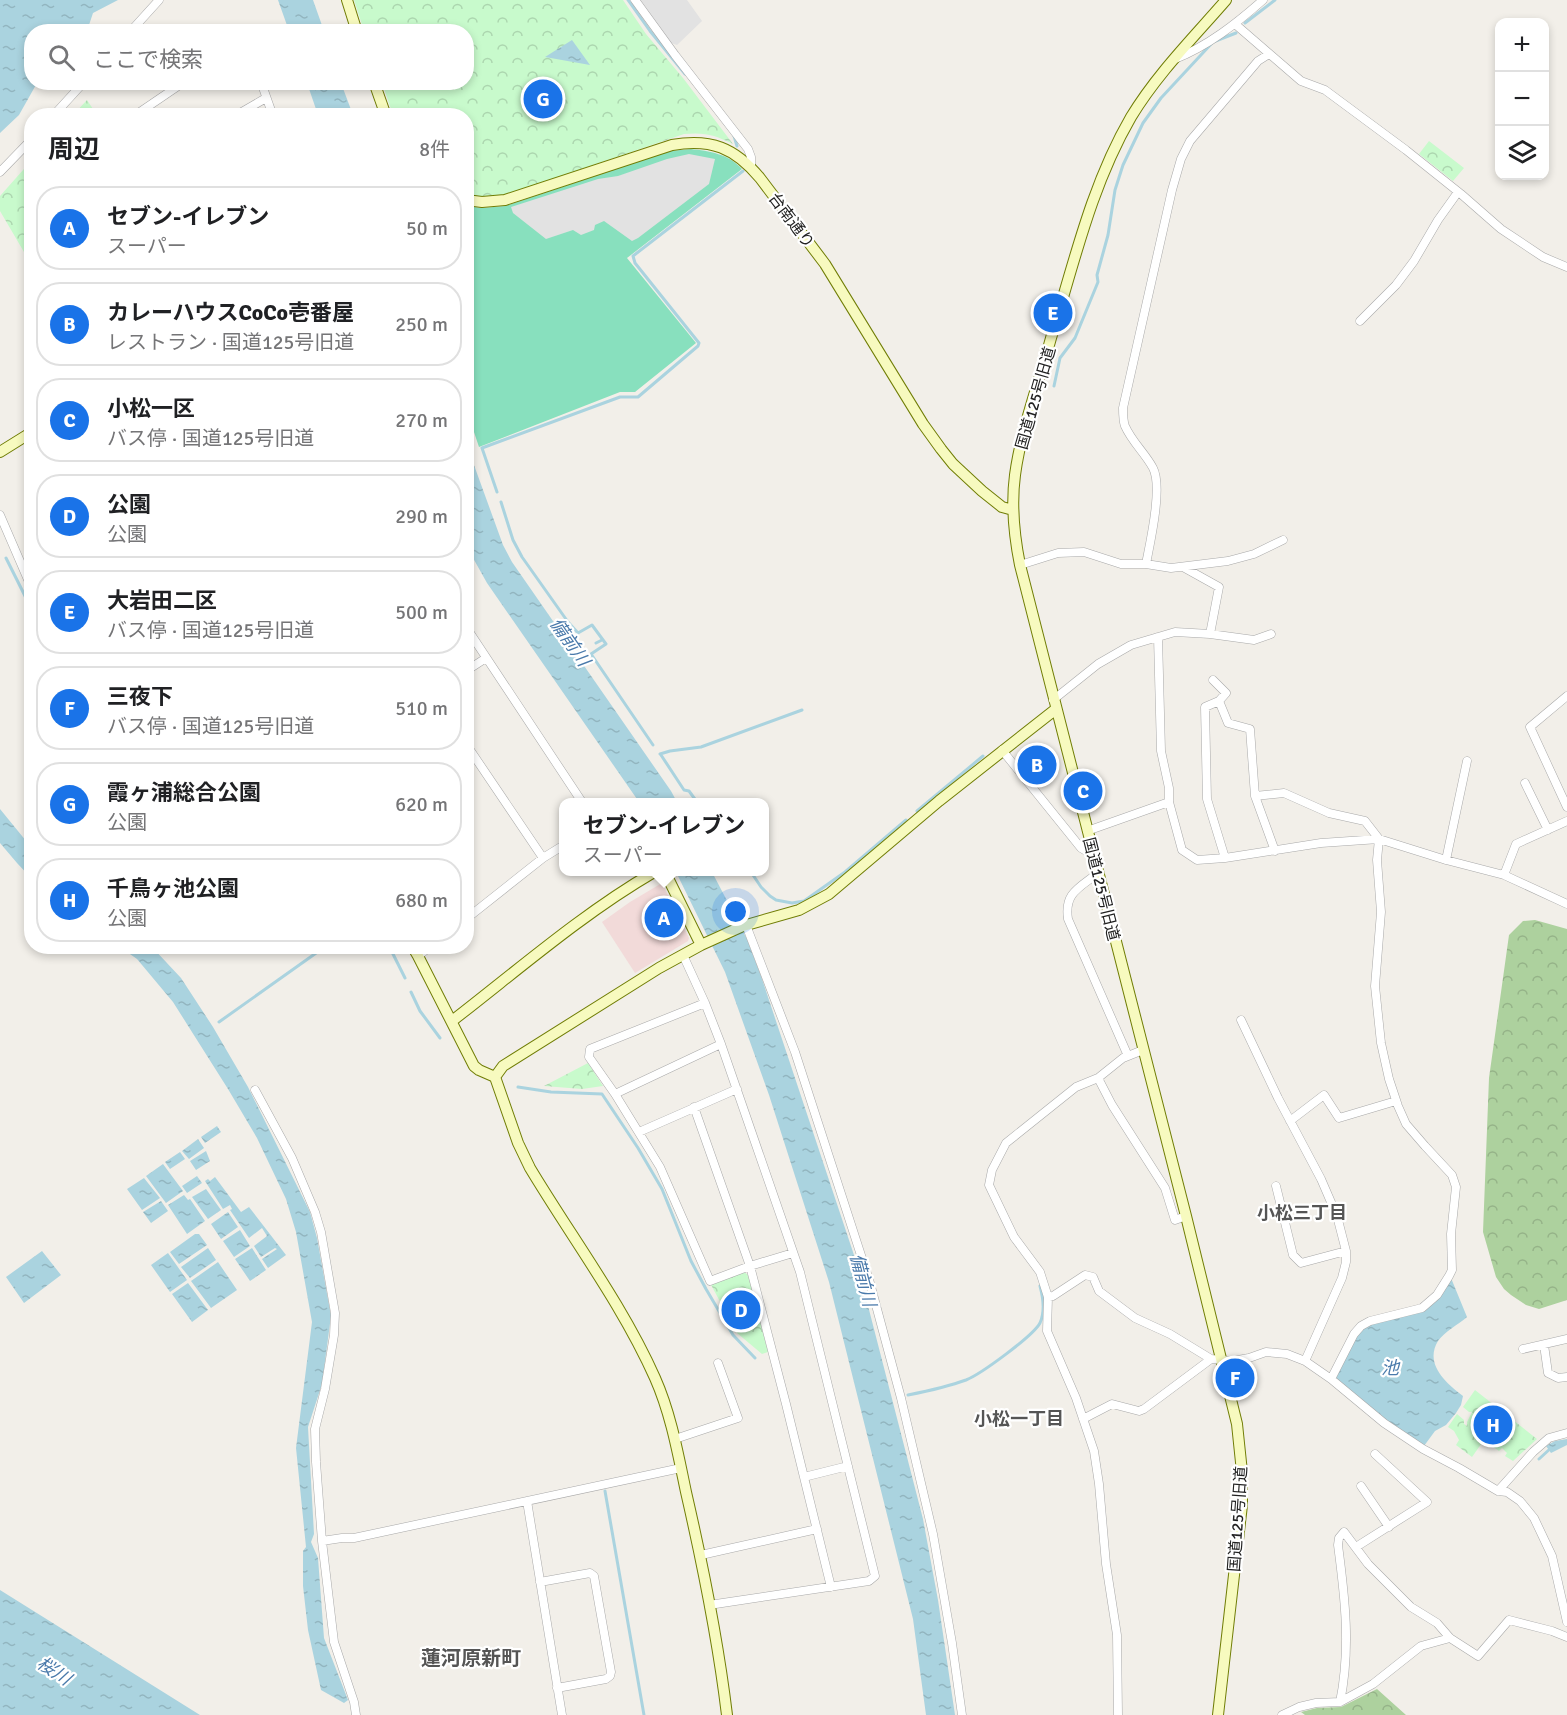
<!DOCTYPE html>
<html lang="ja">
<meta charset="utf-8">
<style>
body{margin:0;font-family:Signika,"Noto Sans JP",sans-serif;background:#f2f2f2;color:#202124}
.controls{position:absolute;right:18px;top:18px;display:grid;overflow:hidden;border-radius:12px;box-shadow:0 3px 9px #0003}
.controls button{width:54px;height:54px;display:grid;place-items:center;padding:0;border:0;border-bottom:2px solid #e0e0e0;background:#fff;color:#202124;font:30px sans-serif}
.you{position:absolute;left:736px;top:912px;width:21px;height:21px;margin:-15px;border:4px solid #fff;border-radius:50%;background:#1a73e8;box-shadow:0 0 0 9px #1a73e833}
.badge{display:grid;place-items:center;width:39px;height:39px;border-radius:50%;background:#1a73e8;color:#fff;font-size:20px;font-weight:700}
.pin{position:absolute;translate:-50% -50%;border:3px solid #fff;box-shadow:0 2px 6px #0006}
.popup{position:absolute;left:559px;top:798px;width:210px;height:78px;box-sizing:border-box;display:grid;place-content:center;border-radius:12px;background:#fff;filter:drop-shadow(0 2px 4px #0005);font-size:20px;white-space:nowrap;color:#757577}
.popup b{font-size:22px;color:#202124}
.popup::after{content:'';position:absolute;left:50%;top:100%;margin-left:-12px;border:12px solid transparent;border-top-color:#fff}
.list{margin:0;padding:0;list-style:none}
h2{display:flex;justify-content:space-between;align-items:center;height:78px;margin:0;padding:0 24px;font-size:26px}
h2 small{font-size:20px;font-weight:400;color:#757577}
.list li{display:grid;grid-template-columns:39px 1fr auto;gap:18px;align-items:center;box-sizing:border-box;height:84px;margin:0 12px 12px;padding:0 12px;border:2px solid #e0e0e0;border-radius:24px}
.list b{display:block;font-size:22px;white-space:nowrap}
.list p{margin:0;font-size:20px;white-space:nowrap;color:#757577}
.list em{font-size:20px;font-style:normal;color:#757577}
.icon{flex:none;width:33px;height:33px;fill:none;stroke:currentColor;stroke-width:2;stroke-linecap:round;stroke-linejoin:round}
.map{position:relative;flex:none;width:1567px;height:1715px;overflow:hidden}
.search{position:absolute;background:#fff;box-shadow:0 3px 9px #0003;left:24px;top:24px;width:450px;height:66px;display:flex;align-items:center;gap:15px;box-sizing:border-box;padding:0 21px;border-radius:24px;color:#757577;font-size:22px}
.panel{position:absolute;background:#fff;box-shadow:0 3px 9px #0003;left:24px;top:108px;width:450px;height:846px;border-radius:24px}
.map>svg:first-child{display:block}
</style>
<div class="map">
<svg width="1567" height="1715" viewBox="0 0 1567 1715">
<defs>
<pattern id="forest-crowns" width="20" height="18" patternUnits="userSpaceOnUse" patternTransform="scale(1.5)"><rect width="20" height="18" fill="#add19e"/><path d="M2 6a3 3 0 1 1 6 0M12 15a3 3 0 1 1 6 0" fill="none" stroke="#95b388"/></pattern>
<pattern id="park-crowns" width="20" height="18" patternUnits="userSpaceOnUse" patternTransform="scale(1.5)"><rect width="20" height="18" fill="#c8facc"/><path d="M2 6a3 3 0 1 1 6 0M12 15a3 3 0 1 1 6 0" fill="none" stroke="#acd6af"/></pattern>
<pattern id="water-ripples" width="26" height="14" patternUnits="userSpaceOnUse" patternTransform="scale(1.5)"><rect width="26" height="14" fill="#aad3df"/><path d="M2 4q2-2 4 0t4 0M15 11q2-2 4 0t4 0" fill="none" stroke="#92b5bf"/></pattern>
</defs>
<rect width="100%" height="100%" fill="#f2efe9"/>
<path fill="#f2dad9" d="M662 883 689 938 688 941 635 973 602 922 630 902Z"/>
<path fill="url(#forest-crowns)" d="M1535 920 1567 929V1300L1539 1309 1526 1305 1511 1295 1504 1289 1496 1277 1483 1232 1489 1078 1509 935 1523 921Z
M1377 1689 1406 1715H1305L1301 1712 1317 1708 1341 1707Z"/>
<path fill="url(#park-crowns)" d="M354 0H623L646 34 683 78 733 144C715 135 705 132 684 134L505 195 482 197 467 195 466 116 393 115 382 83 466 82V32L364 31Z
M87 100 97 115H73Z
M1429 141 1464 168 1453 181 1419 154Z
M31 161V175L29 177 32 182 31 264 0 211V196Z
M588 1063 603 1086 582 1089 544 1086Z
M744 1272 748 1275 768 1352 762 1354 737 1333 710 1283Z
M1475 1390 1537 1439 1513 1461 1505 1456 1507 1453 1502 1448 1499 1451 1484 1440 1472 1457 1456 1445 1459 1440 1454 1431 1448 1427 1457 1414 1464 1420V1424L1467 1426V1422L1472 1412H1469L1463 1407Z"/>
<path fill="#88e0be" d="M691 149C709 151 729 154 742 169L627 258 696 343 635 392H620L479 447 467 411V206L482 208 505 206 670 151Z"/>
<path fill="#e2e2e2" d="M640 0H687L702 21 677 45 671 43Z
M689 154 715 159 709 184 638 238 632 241 604 221 595 225 594 230 581 235 573 230 546 239 513 213 511 207 598 179 618 176 667 159Z"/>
<path fill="url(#water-ripples)" d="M0 0H118L93 13 87 31 32 32V82L37 83 19 115 0 133Z
M278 0H313L324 31H289Z
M572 40 590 65 545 57Z
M307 83H341L353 115H318Z
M466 443 503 545 512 562 671 791 677 802H639L487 583 473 558 467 540Z
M0 809 31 847V878L17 863 0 843Z
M676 872H712L747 939 761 976 858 1267 923 1519 938 1600 955 1715H926L913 1619 829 1282 769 1095 725 972Z
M120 947H152L181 978 213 1027 248 1087 310 1212 317 1238 331 1316 322 1384 308 1427 314 1534 311 1542 318 1558 324 1638 348 1700 344 1703 321 1690 308 1630 303 1586V1551L306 1547 296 1448 312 1322 296 1232 286 1199 257 1138 228 1089 173 1002 137 959Z
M217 1126 221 1132 205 1143 201 1137Z
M198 1139 204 1148 189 1159 182 1151Z
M206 1151 210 1161 196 1170 190 1161Z
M180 1152 185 1159 170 1169 165 1162Z
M163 1164 183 1191 166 1203 146 1176Z
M197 1176 202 1183 187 1193 182 1186Z
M215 1177 241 1212 249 1207 286 1255 268 1268 262 1259 277 1249 275 1248 261 1257 254 1246 267 1236 262 1228 249 1238 230 1210 232 1209 230 1205 223 1209 205 1181 208 1179 210 1181Z
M144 1178 160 1198 142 1210 127 1189Z
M206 1189 221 1210 208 1219 192 1197Z
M184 1195 188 1200 190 1199 205 1221 187 1234 168 1205Z
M161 1201 168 1211 151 1223 143 1212Z
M228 1212 238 1227 221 1239 211 1224Z
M240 1230 250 1246 234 1257 223 1241Z
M195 1234H199L207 1245 179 1264 170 1252Z
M208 1248 216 1260 190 1278 181 1267Z
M252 1248 266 1270 250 1281 235 1259Z
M42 1251 61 1275 24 1303 6 1277Z
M168 1253 187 1280 170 1292 151 1265Z
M218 1262 237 1290 211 1308 191 1281Z
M1451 1278 1467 1317C1459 1324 1444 1332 1438 1341 1424 1364 1446 1383 1463 1396L1461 1405 1456 1413 1446 1425 1435 1431 1424 1446 1386 1421 1333 1378 1356 1336 1362 1328 1371 1324 1423 1310Z
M188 1283 208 1310 192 1322 172 1294Z
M1567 1439V1445L1551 1453 1546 1446 1555 1441Z
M0 1590 200 1715H0Z"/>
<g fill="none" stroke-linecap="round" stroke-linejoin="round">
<path stroke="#aad3df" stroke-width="3" d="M628 0 650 31 685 74
M1245 23 1275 0
M734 136 737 146
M1054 386 1060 358 1075 338 1098 282 1097 275 1108 235 1115 190 1123 165 1143 123 1161 98 1213 42 1236 33
M497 492 482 448 620 397H638L698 346 699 343 635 263 633 256 743 171
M501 502 513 540 522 557 568 622 578 633 592 625 606 644 591 654 653 745
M6 558 32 610
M596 643 602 640
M660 754 670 751 701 747 802 710
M661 755 684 790 689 791 697 802
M917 811 983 756
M751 872 761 887 770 896 776 900 792 903 804 901 845 872 906 820
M392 952 405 978
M411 992 420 1011 440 1038
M219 1022 326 946
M518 1087 551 1092 602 1094 638 1148 662 1189 691 1261 706 1289 733 1335 755 1358
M908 1395C928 1391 947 1387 966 1380 981 1374 1033 1336 1040 1323 1045 1312 1043 1297 1040 1286
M1539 1459 1551 1448
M605 1491 644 1715"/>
<defs>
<path id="street" d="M635 0 675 55 748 149 751 157V167
M1235 24 1301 81 1325 90 1406 150 1461 194 1501 229 1543 257 1567 267
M130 32 159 0
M1175 59C1208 46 1237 23 1263 0
M261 82 273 116
M53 116 84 82
M134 116 184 82
M235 116 266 98
M0 172 32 139
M1360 321 1396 285 1414 261 1438 220 1458 192
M0 515 32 589
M1146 564C1150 543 1163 487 1153 468 1145 453 1132 442 1125 426 1123 421 1123 414 1123 408L1172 190 1181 159 1190 141 1258 61 1269 54
M1020 565 1058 553 1084 552 1121 564H1146L1171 568 1228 561 1254 554 1283 540
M1183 567 1219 587 1210 634
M466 627 582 802
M1158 637 1161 751 1169 788V802L1182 850 1197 860 1225 858 1321 843 1379 839 1446 860 1504 875 1567 904
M466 671 486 658
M1213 680 1226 693 1219 701 1228 723 1250 729 1255 796 1275 851
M1567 696 1530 727 1567 807
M1053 700 1098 664 1131 645 1175 632 1210 634 1254 640 1271 634
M1219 701 1205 707 1207 799 1225 858
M466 744 543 858
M1002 750 1081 848 1086 851H1092
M1525 783 1548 830
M1255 796 1284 793 1329 813 1365 821 1379 839 1377 860 1381 912 1375 986 1381 1043 1389 1079 1398 1106 1406 1124 1425 1146 1452 1175 1456 1187 1451 1234 1452 1270 1449 1276 1437 1295 1422 1308 1370 1321 1361 1326 1354 1334 1331 1379
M1087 831 1169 802
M1446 860 1467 761
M1098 873C1079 888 1064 893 1068 919L1128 1056
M1504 875 1516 844 1567 821
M466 919 543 858 564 845
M746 925 795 1052 870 1283 901 1398 933 1534 952 1643 962 1715
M683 955 705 1003 721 1044 800 1272 875 1576 869 1581 709 1605
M418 956 431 946
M705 1003 590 1049 589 1057 615 1094 660 1167 710 1281 750 1266 793 1253
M1241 1020 1278 1098 1321 1179 1337 1216 1346 1251V1262L1342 1278 1305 1361
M1098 1078 1112 1105 1165 1188 1175 1220 1186 1216
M255 1090 292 1158 315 1212 321 1232 335 1313 334 1335 325 1389 315 1429 316 1462 322 1541 334 1642 354 1702 356 1715
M615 1094 721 1044
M694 1107 750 1266 786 1404 831 1587
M1290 1121 1324 1095 1339 1118 1396 1101
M639 1132 737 1089
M1276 1186 1293 1255 1301 1263 1346 1251
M1048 1297 1053 1296 1085 1275 1093 1277 1099 1291 1135 1318 1170 1334 1211 1359 1232 1361 1249 1358 1266 1352 1287 1354 1305 1361 1331 1379 1384 1423 1423 1449 1459 1468 1498 1491 1507 1492 1520 1501 1534 1518 1552 1556 1567 1622
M1544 1345 1548 1373 1558 1378 1567 1377
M1523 1349 1567 1339
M1083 1419 1112 1404 1139 1411 1144 1409 1211 1359
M675 1439 738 1418 718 1363
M804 1477 848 1466
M1361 1486 1389 1527
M1498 1491 1533 1452 1549 1438 1567 1433
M527 1501 562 1715
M322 1541 342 1538H354L681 1468
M1356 1547 1427 1502 1375 1454
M701 1555 817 1529
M540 1582 590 1573 594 1576 611 1672 610 1676 606 1679 557 1688
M1340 1702C1351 1649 1345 1598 1338 1545L1339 1538 1344 1532 1368 1564 1411 1607 1437 1623 1450 1638 1478 1656 1509 1620 1552 1631 1567 1637
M1118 1715 1117 1635 1106 1564 1099 1484 1094 1451 1076 1398 1047 1331 1048 1297 1040 1272 1014 1237 989 1185 992 1170 1006 1143 1076 1087 1098 1078 1123 1058 1143 1050
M1282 1715 1299 1707 1316 1703 1340 1702 1373 1684 1421 1646 1450 1638"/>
<path id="secondary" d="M347 0 357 32
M374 82 386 116
M466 200 482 202 505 200 672 145C711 138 735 148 760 178L825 264 923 424 941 449 953 464 982 491 1002 507 1013 510
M0 452 32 432
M665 872 701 945
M412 946 418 956 474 1066 479 1070 495 1077
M452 1021C518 970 582 914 654 872
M727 1715C718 1640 703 1566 686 1492 678 1454 671 1414 655 1378 622 1304 572 1238 530 1168L518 1143 495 1077 503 1066 659 968 701 945 743 926 799 910 829 894 939 801 1056 709
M1218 1715 1242 1505V1472L1237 1424 1186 1216 1020 565C1014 535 1011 505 1015 475 1021 430 1039 382 1051 338 1074 263 1091 186 1131 117 1157 74 1193 38 1226 0"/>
</defs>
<use href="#street" stroke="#a9a9a9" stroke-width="9"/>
<use href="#secondary" stroke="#707d05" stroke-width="12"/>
<use href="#street" stroke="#fff" stroke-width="8"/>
<use href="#secondary" stroke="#f7fabf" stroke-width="10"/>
</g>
<g text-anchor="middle" stroke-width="4.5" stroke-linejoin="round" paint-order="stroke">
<g font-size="16" fill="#222" stroke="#fff">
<text transform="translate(792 220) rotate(53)" y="6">台南通り</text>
<text transform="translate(1035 398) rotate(-74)" y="6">国道125号旧道</text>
<text transform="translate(1102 889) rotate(76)" y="6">国道125号旧道</text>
<text transform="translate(1237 1519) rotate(-86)" y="6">国道125号旧道</text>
</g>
<g font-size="18" font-style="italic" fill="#4a7aab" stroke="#fff">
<text transform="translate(570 642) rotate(55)" y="6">備前川</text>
<text transform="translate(863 1280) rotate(75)" y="6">備前川</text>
<text x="1390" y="1374">池</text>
<text transform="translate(54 1671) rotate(33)" y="6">桜川</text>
</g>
<g font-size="18" font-weight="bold" fill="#555" stroke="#fff">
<text x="1302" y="1219">小松三丁目</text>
<text x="1019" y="1425">小松一丁目</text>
</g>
<g font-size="20" font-weight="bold" fill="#555" stroke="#fff">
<text x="471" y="1665">蓮河原新町</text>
</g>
</g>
</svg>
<div class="controls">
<button>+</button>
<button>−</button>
<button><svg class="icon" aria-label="layers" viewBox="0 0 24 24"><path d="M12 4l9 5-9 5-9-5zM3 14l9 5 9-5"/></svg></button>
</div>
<div class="you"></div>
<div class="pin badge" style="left:664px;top:918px">A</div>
<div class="popup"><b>セブン-イレブン</b>スーパー</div>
<div class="pin badge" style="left:1037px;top:765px">B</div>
<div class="pin badge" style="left:1083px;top:791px">C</div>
<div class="pin badge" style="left:741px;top:1310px">D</div>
<div class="pin badge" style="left:1053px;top:313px">E</div>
<div class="pin badge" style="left:1235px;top:1378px">F</div>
<div class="pin badge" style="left:543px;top:99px">G</div>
<div class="pin badge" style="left:1493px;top:1425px">H</div>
<div class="search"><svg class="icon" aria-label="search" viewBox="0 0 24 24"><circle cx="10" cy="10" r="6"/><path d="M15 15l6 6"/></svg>ここで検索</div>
<section class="panel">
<h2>周辺<small>8件</small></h2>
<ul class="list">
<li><span class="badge">A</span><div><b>セブン-イレブン</b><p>スーパー</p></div><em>50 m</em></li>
<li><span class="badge">B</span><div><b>カレーハウスCoCo壱番屋</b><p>レストラン · 国道125号旧道</p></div><em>250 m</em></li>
<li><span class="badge">C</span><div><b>小松一区</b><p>バス停 · 国道125号旧道</p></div><em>270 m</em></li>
<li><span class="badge">D</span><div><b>公園</b><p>公園</p></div><em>290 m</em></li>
<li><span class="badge">E</span><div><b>大岩田二区</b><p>バス停 · 国道125号旧道</p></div><em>500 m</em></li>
<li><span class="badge">F</span><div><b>三夜下</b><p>バス停 · 国道125号旧道</p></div><em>510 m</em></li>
<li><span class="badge">G</span><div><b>霞ヶ浦総合公園</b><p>公園</p></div><em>620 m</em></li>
<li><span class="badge">H</span><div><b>千鳥ヶ池公園</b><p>公園</p></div><em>680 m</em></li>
</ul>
</section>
</div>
